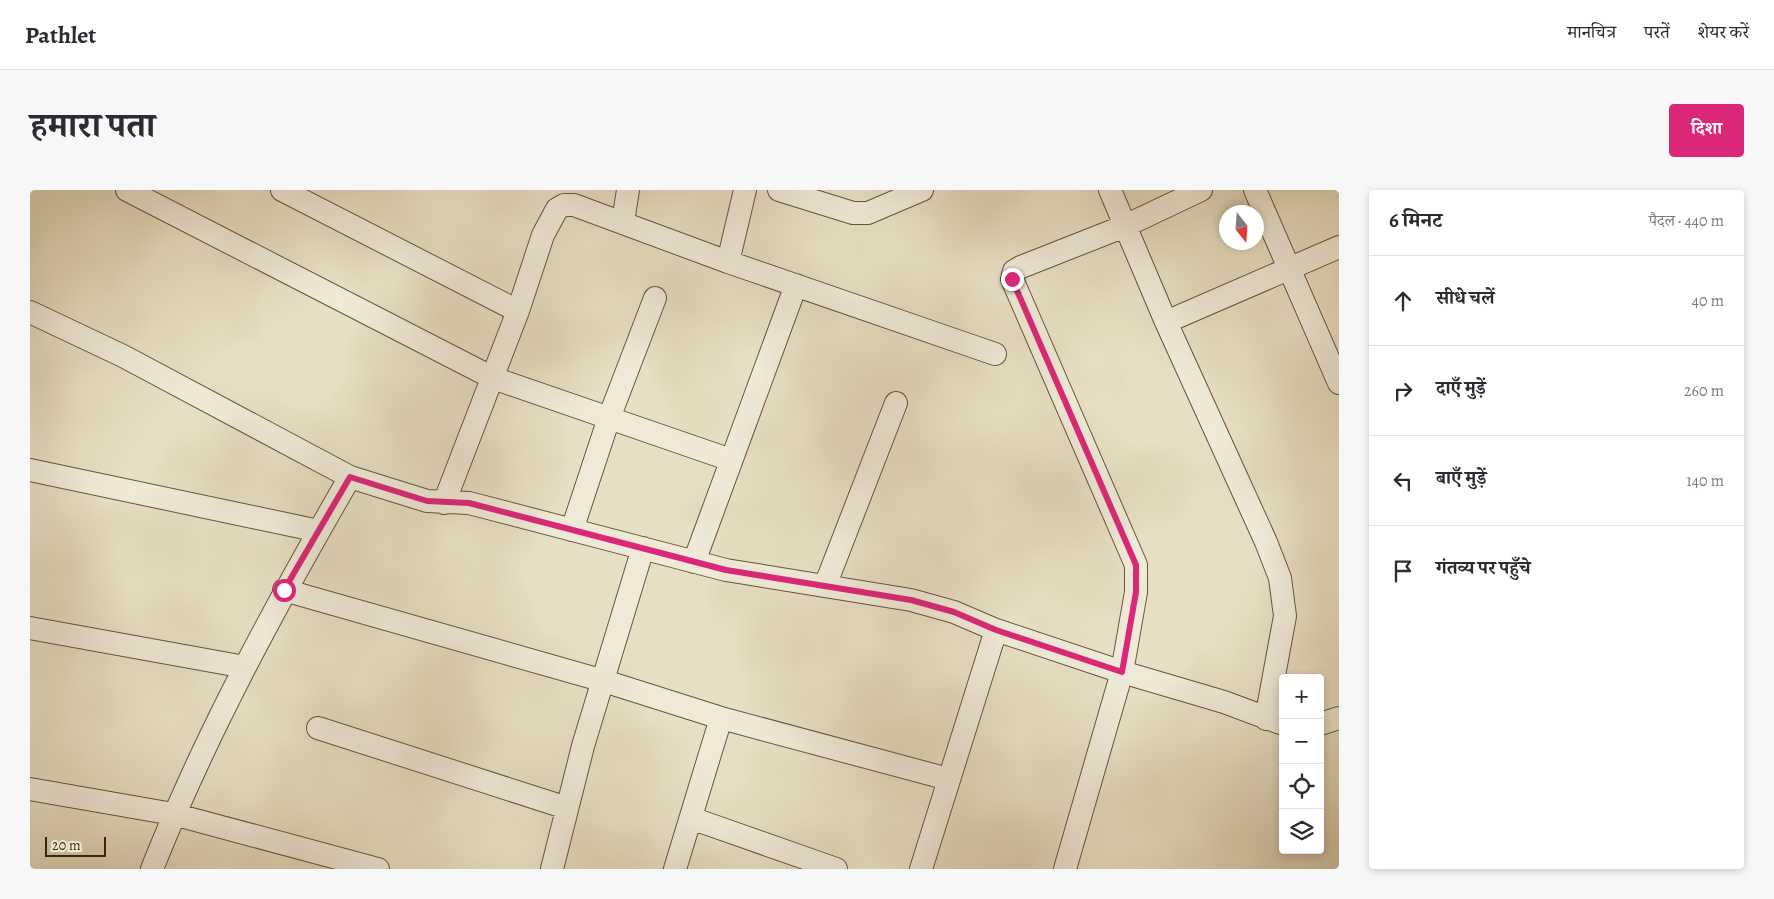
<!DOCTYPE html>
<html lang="hi">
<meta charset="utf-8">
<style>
body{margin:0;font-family:Alegreya,"Noto Serif Devanagari",serif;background:#f7f7f7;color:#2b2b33}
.controls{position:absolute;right:15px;bottom:15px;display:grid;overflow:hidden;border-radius:5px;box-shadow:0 2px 8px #0003}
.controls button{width:45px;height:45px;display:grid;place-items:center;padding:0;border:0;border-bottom:1px solid #e1e1e2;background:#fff;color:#2b2b33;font:25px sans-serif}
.compass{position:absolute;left:1189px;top:15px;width:45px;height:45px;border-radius:50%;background:#fff;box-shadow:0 2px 8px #0003;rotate:163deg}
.scale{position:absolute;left:15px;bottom:12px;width:61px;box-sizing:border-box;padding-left:5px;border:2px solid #3b2608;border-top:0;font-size:14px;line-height:18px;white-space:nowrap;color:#3b2608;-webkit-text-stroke:4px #efead8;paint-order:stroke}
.stop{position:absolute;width:15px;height:15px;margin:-11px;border:4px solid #db2777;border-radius:50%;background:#fff}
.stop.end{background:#db2777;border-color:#fff;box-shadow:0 1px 5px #0008}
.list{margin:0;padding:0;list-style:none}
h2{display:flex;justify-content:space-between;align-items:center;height:65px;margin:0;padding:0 20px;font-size:21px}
h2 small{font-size:16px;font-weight:400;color:#7c7c81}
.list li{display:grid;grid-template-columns:32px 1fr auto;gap:15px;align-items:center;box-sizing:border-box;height:90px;padding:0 20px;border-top:1px solid #e1e1e2}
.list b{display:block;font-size:19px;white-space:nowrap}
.list em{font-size:16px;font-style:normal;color:#7c7c81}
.icon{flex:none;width:28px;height:28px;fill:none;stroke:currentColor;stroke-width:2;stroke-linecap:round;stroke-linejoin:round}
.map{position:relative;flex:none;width:1309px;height:679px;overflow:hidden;border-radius:5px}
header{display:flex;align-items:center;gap:30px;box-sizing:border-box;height:70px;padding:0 25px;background:#fff;border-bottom:1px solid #e1e1e2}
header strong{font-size:24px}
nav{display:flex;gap:28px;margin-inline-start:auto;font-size:18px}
.intro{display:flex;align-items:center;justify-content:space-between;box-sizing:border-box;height:120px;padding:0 30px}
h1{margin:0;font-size:35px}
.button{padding:12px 22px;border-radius:5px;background:#db2777;color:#fff;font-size:18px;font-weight:700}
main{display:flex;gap:30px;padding:0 30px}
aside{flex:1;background:#fff;border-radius:5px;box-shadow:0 2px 8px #0003}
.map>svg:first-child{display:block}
</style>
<header>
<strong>Pathlet</strong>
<nav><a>मानचित्र</a><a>परतें</a><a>शेयर करें</a></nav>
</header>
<div class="intro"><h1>हमारा पता</h1><a class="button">दिशा</a></div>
<main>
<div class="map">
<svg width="1309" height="679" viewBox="0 0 1309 679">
<rect width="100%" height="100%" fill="#e7dfc3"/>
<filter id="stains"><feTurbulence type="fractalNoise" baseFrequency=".004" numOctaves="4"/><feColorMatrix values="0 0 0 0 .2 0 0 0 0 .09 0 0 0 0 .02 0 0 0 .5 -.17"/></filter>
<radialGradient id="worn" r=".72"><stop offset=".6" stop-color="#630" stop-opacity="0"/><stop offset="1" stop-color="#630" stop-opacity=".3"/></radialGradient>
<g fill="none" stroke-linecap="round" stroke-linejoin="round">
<defs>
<path id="street" d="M97 0 463 188 701 270
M252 0 488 121
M749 0 823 23H838L892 0
M1080 0 1136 132 1236 352 1250 388 1255 426 1236 529
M1225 0 1309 193
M593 32 598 0
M698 72 715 0
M0 122 93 166 320 287 397 311 439 313 696 380 881 410 924 422 966 440 1092 482 1194 512 1253 534
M1136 132 1309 57
M0 280 289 341
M414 313 488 121 513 45 527 19 534 15H544L698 72 965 164
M542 340 579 228 625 108
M664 372 766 95
M795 396 866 213
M254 400 574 491 691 528 918 589
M0 438 215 477
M1290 534 1309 528
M288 538 537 618
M0 599 143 624 348 679
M661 628 806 679
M122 679C176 543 247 413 320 287
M522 679 553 556 613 358
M645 679 691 528
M891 679 966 440
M1035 679 1092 482 1106 402V375L982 89 984 81 991 77 1095 36 1171 0"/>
</defs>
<use href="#street" stroke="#665437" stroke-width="24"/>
<use href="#street" stroke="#efead8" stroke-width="22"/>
</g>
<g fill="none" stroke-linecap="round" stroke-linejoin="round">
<path stroke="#db2777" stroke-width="6" d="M254 400 320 287 397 311 439 313 696 380 881 410 924 422 966 440 1092 482 1106 402V375L982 89"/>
</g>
<rect width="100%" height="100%" filter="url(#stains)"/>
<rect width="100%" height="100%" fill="url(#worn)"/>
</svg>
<div class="controls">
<button>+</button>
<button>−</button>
<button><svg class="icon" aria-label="locate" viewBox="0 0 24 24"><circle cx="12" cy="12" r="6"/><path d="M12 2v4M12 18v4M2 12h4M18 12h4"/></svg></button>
<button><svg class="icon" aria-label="layers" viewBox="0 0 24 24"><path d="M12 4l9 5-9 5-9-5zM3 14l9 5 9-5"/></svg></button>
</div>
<svg class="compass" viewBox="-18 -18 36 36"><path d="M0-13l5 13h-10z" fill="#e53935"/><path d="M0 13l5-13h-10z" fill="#7c7c81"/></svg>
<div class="scale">20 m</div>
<div class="stop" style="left:254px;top:400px"></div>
<div class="stop end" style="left:982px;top:89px"></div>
</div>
<aside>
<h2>6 मिनट<small>पैदल · 440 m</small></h2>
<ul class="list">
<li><svg class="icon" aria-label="ahead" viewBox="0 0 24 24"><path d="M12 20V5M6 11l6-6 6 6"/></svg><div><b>सीधे चलें</b></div><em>40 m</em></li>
<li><svg class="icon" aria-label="right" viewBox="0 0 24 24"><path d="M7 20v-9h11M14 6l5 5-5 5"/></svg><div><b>दाएँ मुड़ें</b></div><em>260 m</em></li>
<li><svg class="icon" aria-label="left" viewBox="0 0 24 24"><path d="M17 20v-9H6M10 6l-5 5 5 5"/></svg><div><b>बाएँ मुड़ें</b></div><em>140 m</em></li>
<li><svg class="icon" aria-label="arrive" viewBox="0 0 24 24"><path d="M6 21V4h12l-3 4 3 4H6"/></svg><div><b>गंतव्य पर पहुँचे</b></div></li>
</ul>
</aside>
</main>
